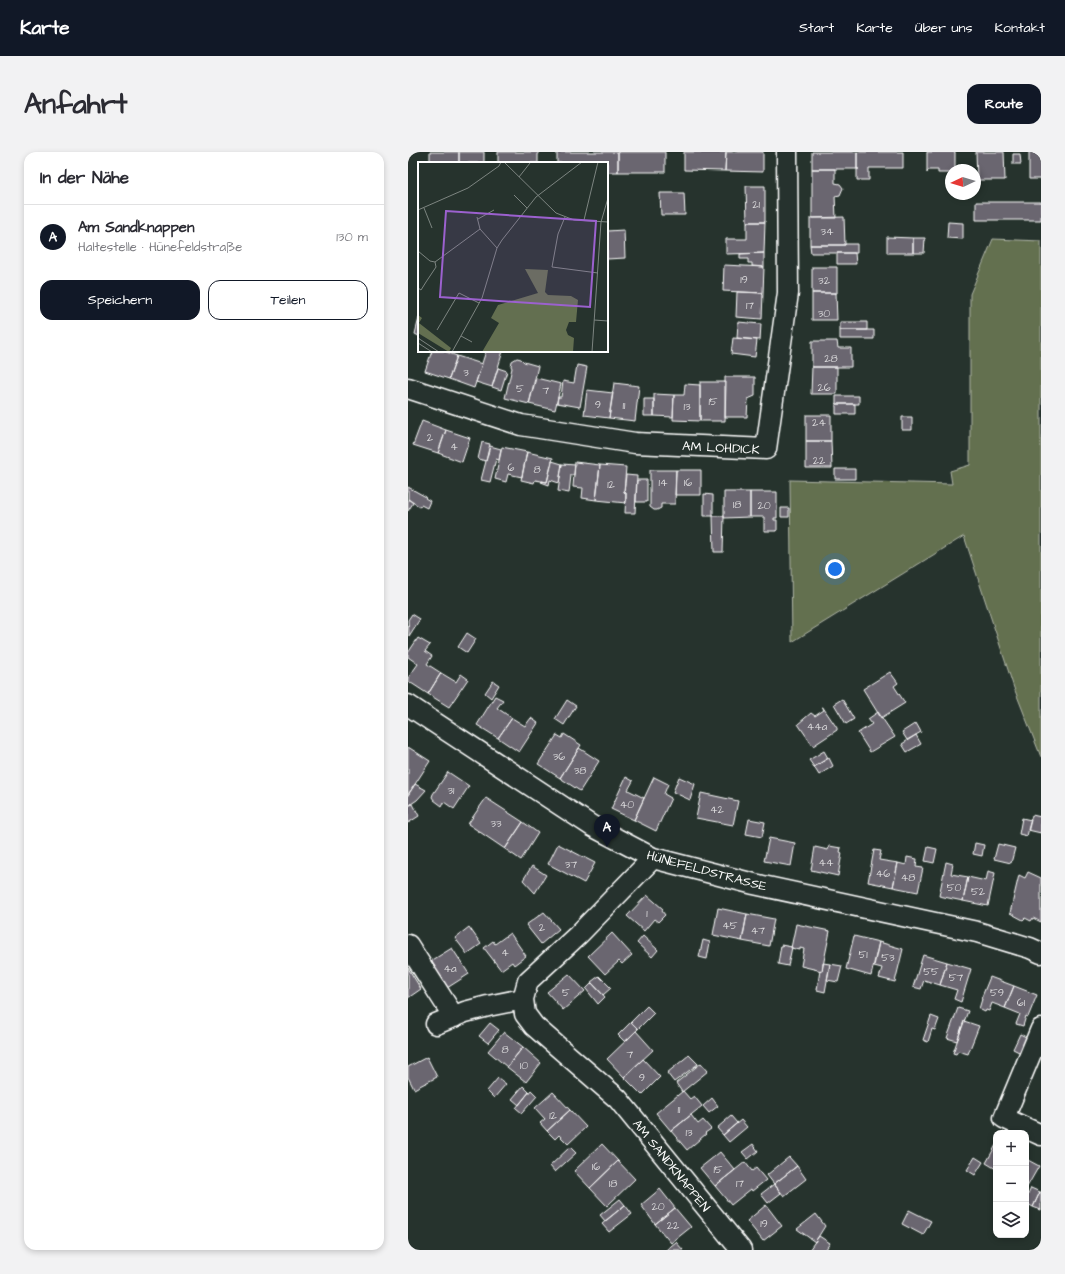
<!DOCTYPE html>
<html lang="de">
<meta charset="utf-8">
<style>
body{margin:0;font-family:"Architects Daughter",sans-serif;background:#f2f2f3;color:#2b2b33}
.controls{position:absolute;right:12px;bottom:12px;display:grid;overflow:hidden;border-radius:8px;box-shadow:0 2px 6px #0003}
.controls button{width:36px;height:36px;display:grid;place-items:center;padding:0;border:0;border-bottom:1px solid #e1e1e2;background:#fff;color:#2b2b33;font:20px sans-serif}
.compass{position:absolute;left:537px;top:12px;width:36px;height:36px;border-radius:50%;background:#fff;box-shadow:0 2px 6px #0003;rotate:266deg}
.you{position:absolute;left:427px;top:417px;width:14px;height:14px;margin:-10px;border:3px solid #fff;border-radius:50%;background:#1a73e8;box-shadow:0 0 0 6px #1a73e833}
.badge{display:grid;place-items:center;width:26px;height:26px;border-radius:50%;background:#111827;color:#fff;font-size:13px;font-weight:700}
.pin{position:absolute;translate:-50% -33px;filter:drop-shadow(0 1px 2px #0008)}
.pin::after{content:'';position:absolute;top:21px;width:14px;height:12px;background:inherit;clip-path:polygon(0 0,100% 0,50% 100%)}
.list{margin:0;padding:0;list-style:none}
h2{display:flex;justify-content:space-between;align-items:center;height:52px;margin:0;padding:0 16px;font-size:17px}
h2 small{font-size:13px;font-weight:400;color:#7c7c81}
.list li{display:grid;grid-template-columns:26px 1fr auto;gap:12px;align-items:center;box-sizing:border-box;height:64px;padding:0 16px;border-top:1px solid #e1e1e2}
.list b{display:block;font-size:15px;white-space:nowrap}
.list p{margin:0;font-size:13px;white-space:nowrap;color:#7c7c81}
.list em{font-size:13px;font-style:normal;color:#7c7c81}
.actions{display:flex;gap:8px;padding:12px 16px}
.actions a{flex:1;padding:9px 0;border:1px solid #111827;border-radius:12px;text-align:center;font-size:14px;color:#111827}
.actions .main{background:#111827;color:#fff}
.icon{flex:none;width:22px;height:22px;fill:none;stroke:currentColor;stroke-width:2;stroke-linecap:round;stroke-linejoin:round}
.map{position:relative;flex:none;width:633px;height:1098px;overflow:hidden;border-radius:12px}
header{display:flex;align-items:center;gap:24px;box-sizing:border-box;height:56px;padding:0 20px;background:#111827;color:#fff}
header strong{font-size:19px}
nav{display:flex;gap:22px;margin-inline-start:auto;font-size:14px}
.intro{display:flex;align-items:center;justify-content:space-between;box-sizing:border-box;height:96px;padding:0 24px}
h1{margin:0;font-size:28px}
.button{padding:10px 18px;border-radius:12px;background:#111827;color:#fff;font-size:14px;font-weight:700}
main{display:flex;gap:24px;padding:0 24px}
aside{flex:1;background:#fff;border-radius:12px;box-shadow:0 2px 6px #0003}
.map>svg:first-child{display:block}
</style>
<header>
<strong>Karte</strong>
<nav><a>Start</a><a>Karte</a><a>Über uns</a><a>Kontakt</a></nav>
</header>
<div class="intro"><h1>Anfahrt</h1><a class="button">Route</a></div>
<main>
<aside>
<h2>In der Nähe<small></small></h2>
<ul class="list">
<li><span class="badge">A</span><div><b>Am Sandknappen</b><p>Haltestelle · Hünefeldstraße</p></div><em>130 m</em></li>
</ul>
<div class="actions"><a class="main">Speichern</a><a>Teilen</a></div>
</aside>
<div class="map">
<svg width="633" height="1098" viewBox="0 0 633 1098">
<rect width="100%" height="100%" fill="#26332d"/>
<filter id="ink" filterUnits="userSpaceOnUse"><feTurbulence type="fractalNoise" baseFrequency=".025" numOctaves="2"/><feDisplacementMap in="SourceGraphic" scale="8" xChannelSelector="R" yChannelSelector="G"/><feConvolveMatrix kernelMatrix="1 2 1 2 8 2 1 2 1" color-interpolation-filters="sRGB"/></filter>
<g filter="url(#ink)">
<path fill="#636f50" stroke="#b1b7a8" d="M585 87 633 89V605L606 536 556 384 384 490 382 328 544 332 542 319 562 313V142Z"/>
<path fill="#6b6670" stroke="#fff" d="M22 0H51V11H22Z
M51 0H76V11H51Z
M90 0H130V11H90Z
M149 0H210V20H199V11H149Z
M210 0H257V20H210Z
M276 0H318L317 19 276 18Z
M318 0H355V20L317 19Z
M404 0H449V17H404Z
M449 0H495V16H461V28H449V17H451H449Z
M519 0H547V18H543V21H530V18H520L519 21Z
M568 0H596L597 28H569Z
M621 0H633V27H621Z
M605 2H612L613 12H605Z
M404 17H427V31L432 32 435 36 432 43 427 44 428 66H404Z
M338 34H357V70H339Z
M252 41H276L277 63H253Z
M568 50H633V68H568Z
M436 65 437 93H402V66Z
M339 70H357L356 101 318 102V87H339Z
M540 70 555 71V87L539 86Z
M216 78 217 106 199 107V79Z
M479 85 505 86V101H479Z
M505 86H517L516 101H505Z
M437 92H449V101H403L402 93H437Z
M356 101V115L344 114V111H340V107H332V102Z
M429 101H447L448 112H429Z
M316 113 356 115 355 141 315 139Z
M404 115H429V141H404Z
M329 140 355 141 354 167 328 165Z
M404 141H428L429 168H404Z
M11 166V184L7 182Z
M330 170 353 172 352 188 329 186Z
M432 170H459V178H432Z
M432 178H466V187H432Z
M325 186 349 188 347 205 323 202Z
M404 189H429L430 196H443V215H404Z
M24 199H36L49 204 41 227 17 219Z
M78 199H95L84 235 68 230Z
M49 204 74 212 66 236 41 227Z
M109 206 113 207 116 210 130 214 121 252 97 246 104 216 103 214 104 209Z
M169 213 179 215 172 255 149 251 150 245H153L155 229 166 231Z
M404 215H429V242H403Z
M90 216 99 219 93 238 84 235Z
M317 225H347V244L340 247 339 265H317Z
M128 226 153 232 147 258 121 252Z
M292 230H318L317 269H292Z
M206 231 231 234 227 269 201 266Z
M277 232 292 233V269L265 268 266 243H276Z
M179 238 205 241 201 266 176 263Z
M246 242 266 243 265 265 246 264Z
M428 244H451V252H428Z
M236 247H246V264H236Z
M428 252H447V262H428Z
M398 263H423V289H398Z
M494 265H504V278H494Z
M14 269 38 278 30 301 5 293Z
M38 278 62 286 54 310 30 301Z
M398 289H423L424 316H398Z
M74 290 82 292 78 309 70 307Z
M82 294 93 297 91 308 88 307 82 330 73 328Z
M94 295 119 300 114 325 100 322 98 330 87 327Z
M119 300 145 306 139 330 127 328 126 331 113 328Z
M144 309 154 312 151 331 142 328 141 333 133 330 134 329 139 330Z
M167 310 192 313 188 348 174 346 175 336 165 335Z
M154 312 167 313 166 323H163L161 341 150 339Z
M192 313 218 315 216 340 218 341V351L188 348Z
M427 317H447V327H427Z
M242 318H268L267 352H253V356L249 358H246L242 355Z
M268 318H293V343H267Z
M218 323 229 324 227 361H217L218 341 216 340Z
M229 328H239V350H228Z
M0 335 18 345 17 346 22 349 19 356 13 353 12 355 0 347Z
M316 340H342V365L316 366Z
M342 340H369V366H366V368H369V379H356V365H342Z
M296 342 305 343V364H296Z
M0 347 5 351 0 359Z
M373 356H381V365H373Z
M305 364H316L315 400H306Z
M4 462 12 467 1 484 0 468Z
M59 481 68 487 59 501 50 495Z
M10 486 22 493 17 499 24 504 19 512 33 521 20 542 0 529V526L10 512 0 505V501Z
M482 520 490 531 486 534 497 551 473 566 455 537Z
M33 521 48 530 53 522 60 527 41 555 20 542Z
M85 529 91 533 83 546 77 541Z
M87 544 95 548 89 556 104 566 90 586 69 573Z
M434 547 446 567 438 572 426 552Z
M159 548 168 554 156 573 147 567Z
M414 554 429 576V578L405 594 390 572 403 561 407 564 416 558Z
M470 560 487 585 462 600 450 581 464 572 460 567Z
M104 566 117 574 123 566 130 571 111 600 90 586Z
M508 571 513 580 499 588 494 580Z
M156 582 173 593 152 626 130 612 149 583 154 586Z
M508 583 513 592 499 600 494 592Z
M0 595 22 609 0 643Z
M171 596 191 609 172 639 152 626Z
M416 599 420 606 406 615 401 608Z
M421 606 425 614 411 623 406 615Z
M40 620 61 634 46 657 36 650 34 654 26 648 24 645 25 642Z
M218 625 225 629 220 638 236 646 226 668 203 657Z
M246 625 260 632 256 642 263 646 248 679 226 668Z
M271 625 287 632 282 648 265 640Z
M7 632 18 638 9 648 0 654V643Z
M293 641 330 649 325 673 288 666Z
M78 646 115 670 97 697 60 672Z
M5 652 11 664 0 671V654Z
M624 663 633 665V681L620 678Z
M614 666 623 668 619 684 611 682Z
M341 667 357 670 354 685 338 682Z
M115 670 130 681 113 708 97 697Z
M361 686 387 691 383 714 356 709Z
M567 691 576 693 574 704 565 702Z
M150 692 187 711 176 731 140 712Z
M590 692 607 696 603 711 586 707Z
M421 694 433 696 432 700 434 701 430 724 403 718 407 695 420 698Z
M520 695 529 697 526 711 517 709Z
M466 698 473 699 471 708 490 711 485 735 460 730Z
M499 705 509 707 508 715 515 716 510 740 485 735 490 711 498 713Z
M538 710 545 712 543 722 560 725 555 749 531 744Z
M124 714 138 723 127 741 115 728Z
M580 719 587 721 580 754 555 749 560 725 578 729Z
M620 720 633 726V770L625 766 623 769 617 766 615 768 602 761 611 723 617 726Z
M239 743 255 757 254 759 257 763 250 770 246 767 236 779 219 764Z
M310 756 339 762 334 789 305 783Z
M136 760 151 777 133 792 118 773Z
M339 762 366 767 361 794 334 789Z
M388 772 422 779 414 819 393 814 396 797 392 796V798L383 796Z
M61 775 73 792 59 802 47 786Z
M102 781 118 804 106 813 104 810 93 818 76 796 85 789 87 792Z
M204 781 224 803 214 812 211 809 197 822 180 804Z
M235 784 250 798 244 805 229 791Z
M446 784 471 790 463 824 438 817Z
M295 788 302 790 299 807 291 805Z
M471 790 495 797 487 830 471 826 474 816 466 814Z
M373 793 384 795 380 814 370 812Z
M44 796 61 822 39 836 23 809Z
M515 803 539 810 532 833 516 828 513 837 505 835Z
M539 810 563 817 553 850 546 847 549 838 532 833Z
M415 811 422 812 417 840 409 838 412 818 414 819Z
M422 812 434 814 430 830 419 828Z
M0 816 13 837 0 846Z
M161 822 177 839 155 858 139 840Z
M191 824 203 836 195 843 183 830Z
M582 825 606 834 597 856 584 851 581 859 578 858 577 860 571 857 574 847H573Z
M184 831 197 845 190 852 178 837Z
M606 834 629 843 620 865 618 864 615 874 608 872 612 862 597 856Z
M239 854 246 861 230 877 223 870Z
M550 856 560 859 549 889 539 886Z
M523 864 531 867 527 878 524 877 520 890 515 888Z
M556 869 571 874 560 902 550 899 548 902 545 901Z
M223 870 230 877 217 890 210 883Z
M82 871 91 878 80 891 71 884Z
M228 879 245 898 216 925 199 907Z
M96 880 115 895 99 915 80 899Z
M612 882 620 886 613 901 605 897Z
M115 895 133 911 118 930 99 915Z
M281 903 290 912 266 930 259 921Z
M19 905 29 925 6 937 0 925V915Z
M235 907 252 925 234 943 216 925Z
M293 911 300 919 274 940 268 931Z
M90 926 98 932 86 946 79 939Z
M115 934 121 940 111 953 104 947Z
M123 938 129 944 114 961 108 956Z
M275 939 282 947 286 944 294 954 263 979 248 961Z
M145 940 162 958 139 979 132 971 137 967 127 956Z
M304 946 310 954 301 961 295 954Z
M162 958 178 975 160 992 151 983 147 987 139 979Z
M283 963 290 972 295 968 303 977 297 981 298 982 279 998 263 979Z
M323 964 329 971 315 983 309 976Z
M333 968 339 975 321 990 315 983Z
M194 992 210 1009 182 1036 166 1019Z
M345 992 350 999 340 1007 334 1000Z
M588 993V1017L578 1011Z
M162 995 168 1001 147 1020 142 1014Z
M312 1000 327 1018 307 1034 292 1016Z
M381 1005 389 1014 366 1032 359 1023Z
M567 1005 575 1010 567 1023 559 1018Z
M618 1007 631 1014 619 1035 618 1034Z
M210 1009 227 1027 199 1054 182 1036Z
M337 1010 344 1019 348 1016 358 1028 344 1039 343 1037 323 1053 307 1034Z
M389 1014 398 1027 376 1044 366 1032Z
M366 1032 373 1041 360 1051 353 1042Z
M623 1036 632 1040 625 1055 618 1051V1047Z
M252 1037 267 1056 247 1072 233 1053Z
M632 1040H633V1058L625 1055Z
M212 1047 217 1053 197 1069 192 1063Z
M217 1053 224 1062 201 1080 194 1072Z
M358 1053 374 1074 355 1089 339 1069Z
M267 1056 283 1075 263 1091 247 1072Z
M501 1058 523 1069 515 1083 494 1072Z
M408 1062 417 1074 407 1090 389 1077Z
M411 1084 422 1091 418 1097 420 1098H401Z
M268 1090 275 1098H258Z"/>
<g fill="none" stroke-linecap="round" stroke-linejoin="round">
<defs>
<path id="minor" d="M0 236 113 273 227 291 358 297 380 141 379 0
M0 553 184 674 245 706 346 732 569 780 622 796 633 801
M245 706 170 783 120 829 115 847 117 862 126 874 210 947 333 1098
M0 793 46 865
M28 872 57 860 80 854 115 847
M633 877 596 966 633 983"/>
</defs>
<use href="#minor" stroke="#fff" stroke-width="23"/>
<use href="#minor" stroke="#26332d" stroke-width="20"/>
</g>
</g>
<g text-anchor="middle" stroke-width="3" stroke-linejoin="round" paint-order="stroke">
<g font-size="11" fill="#dad9db">
<text x="348" y="56">21</text>
<text x="419" y="83">34</text>
<text x="336" y="131">19</text>
<text x="416" y="132">32</text>
<text x="342" y="157">17</text>
<text x="416" y="165">30</text>
<text x="423" y="210">28</text>
<text x="58" y="224">3</text>
<text x="416" y="239">26</text>
<text x="112" y="240">5</text>
<text x="138" y="242">7</text>
<text x="305" y="253">15</text>
<text x="190" y="256">9</text>
<text x="216" y="257">11</text>
<text x="279" y="258">13</text>
<text x="411" y="274">24</text>
<text x="22" y="289">2</text>
<text x="46" y="298">4</text>
<text x="411" y="312">22</text>
<text x="103" y="319">6</text>
<text x="129" y="321">8</text>
<text x="255" y="334">14</text>
<text x="280" y="334">16</text>
<text x="203" y="336">12</text>
<text x="329" y="356">18</text>
<text x="356" y="357">20</text>
<text x="409" y="578">44a</text>
<text x="151" y="608">36</text>
<text x="172" y="622">38</text>
<text x="43" y="642">31</text>
<text x="219" y="656">40</text>
<text x="309" y="661">42</text>
<text x="88" y="675">33</text>
<text x="418" y="714">44</text>
<text x="163" y="716">37</text>
<text x="475" y="725">46</text>
<text x="500" y="729">48</text>
<text x="546" y="739">50</text>
<text x="570" y="743">52</text>
<text x="239" y="765">1</text>
<text x="322" y="777">45</text>
<text x="134" y="779">2</text>
<text x="350" y="782">47</text>
<text x="97" y="804">4</text>
<text x="455" y="806">51</text>
<text x="480" y="809">53</text>
<text x="42" y="820">4a</text>
<text x="523" y="823">55</text>
<text x="548" y="829">57</text>
<text x="158" y="844">5</text>
<text x="589" y="844">59</text>
<text x="613" y="854">61</text>
<text x="97" y="901">8</text>
<text x="222" y="906">7</text>
<text x="116" y="917">10</text>
<text x="234" y="929">9</text>
<text x="271" y="961">11</text>
<text x="145" y="967">12</text>
<text x="281" y="984">13</text>
<text x="188" y="1018">16</text>
<text x="310" y="1021">15</text>
<text x="205" y="1035">18</text>
<text x="332" y="1035">17</text>
<text x="250" y="1058">20</text>
<text x="356" y="1075">19</text>
<text x="265" y="1077">22</text>
</g>
<g font-size="13" fill="#fff" stroke="#26332d">
<text transform="translate(313 295) rotate(3)" y="5">AM LOHDICK</text>
<text transform="translate(299 718) rotate(15)" y="5">HÜNEFELDSTRASSE</text>
<text transform="translate(264 1013) rotate(51)" y="5">AM SANDKNAPPEN</text>
</g>
</g>
<g transform="translate(10 10)">
<rect width="190" height="190" fill="#26332d"/>
<path d="M107 107 130 108 127 130 130 133 153 134 160 138 158 160H151L148 168 150 173 156 176 155 190H64L81 161 73 156 80 143 120 131ZM0 153 4 156 1 161 33 186 31 190 0 171Z" fill="#636f50"/>
<path fill="none" stroke="#7d8581" stroke-width="1" d="M86 0 138 51 156 58 190 60M101 15 112 1M96 33 109 46M6 46 14 66M0 48 50 26 81 4 83 0M59 55 62 67M147 55 140 72 134 105 180 111M60 57 76 48M166 58 180 0M0 89 12 99 17 100 62 67 79 86M0 126 3 128 8 120 18 105 17 100M176 158 190 159M19 168 41 131 61 141M43 174 54 180M0 176 21 190M0 181 14 190M34 190 64 136 79 86 84 78 118 35 164 0M174 190 183 60 190 36"/>
<path fill="#9c61cf" fill-opacity="0.15" stroke="#9c61cf" stroke-width="2" d="M28 49 178 59 172 145 22 135Z"/>
<rect width="190" height="190" fill="none" stroke="#fff" stroke-width="2"/>
</g>
</svg>
<div class="controls">
<button>+</button>
<button>−</button>
<button><svg class="icon" aria-label="layers" viewBox="0 0 24 24"><path d="M12 4l9 5-9 5-9-5zM3 14l9 5 9-5"/></svg></button>
</div>
<svg class="compass" viewBox="-18 -18 36 36"><path d="M0-13l5 13h-10z" fill="#e53935"/><path d="M0 13l5-13h-10z" fill="#7c7c81"/></svg>
<div class="you"></div>
<div class="pin badge" style="left:199px;top:695px">A</div>
</div>
</main>
